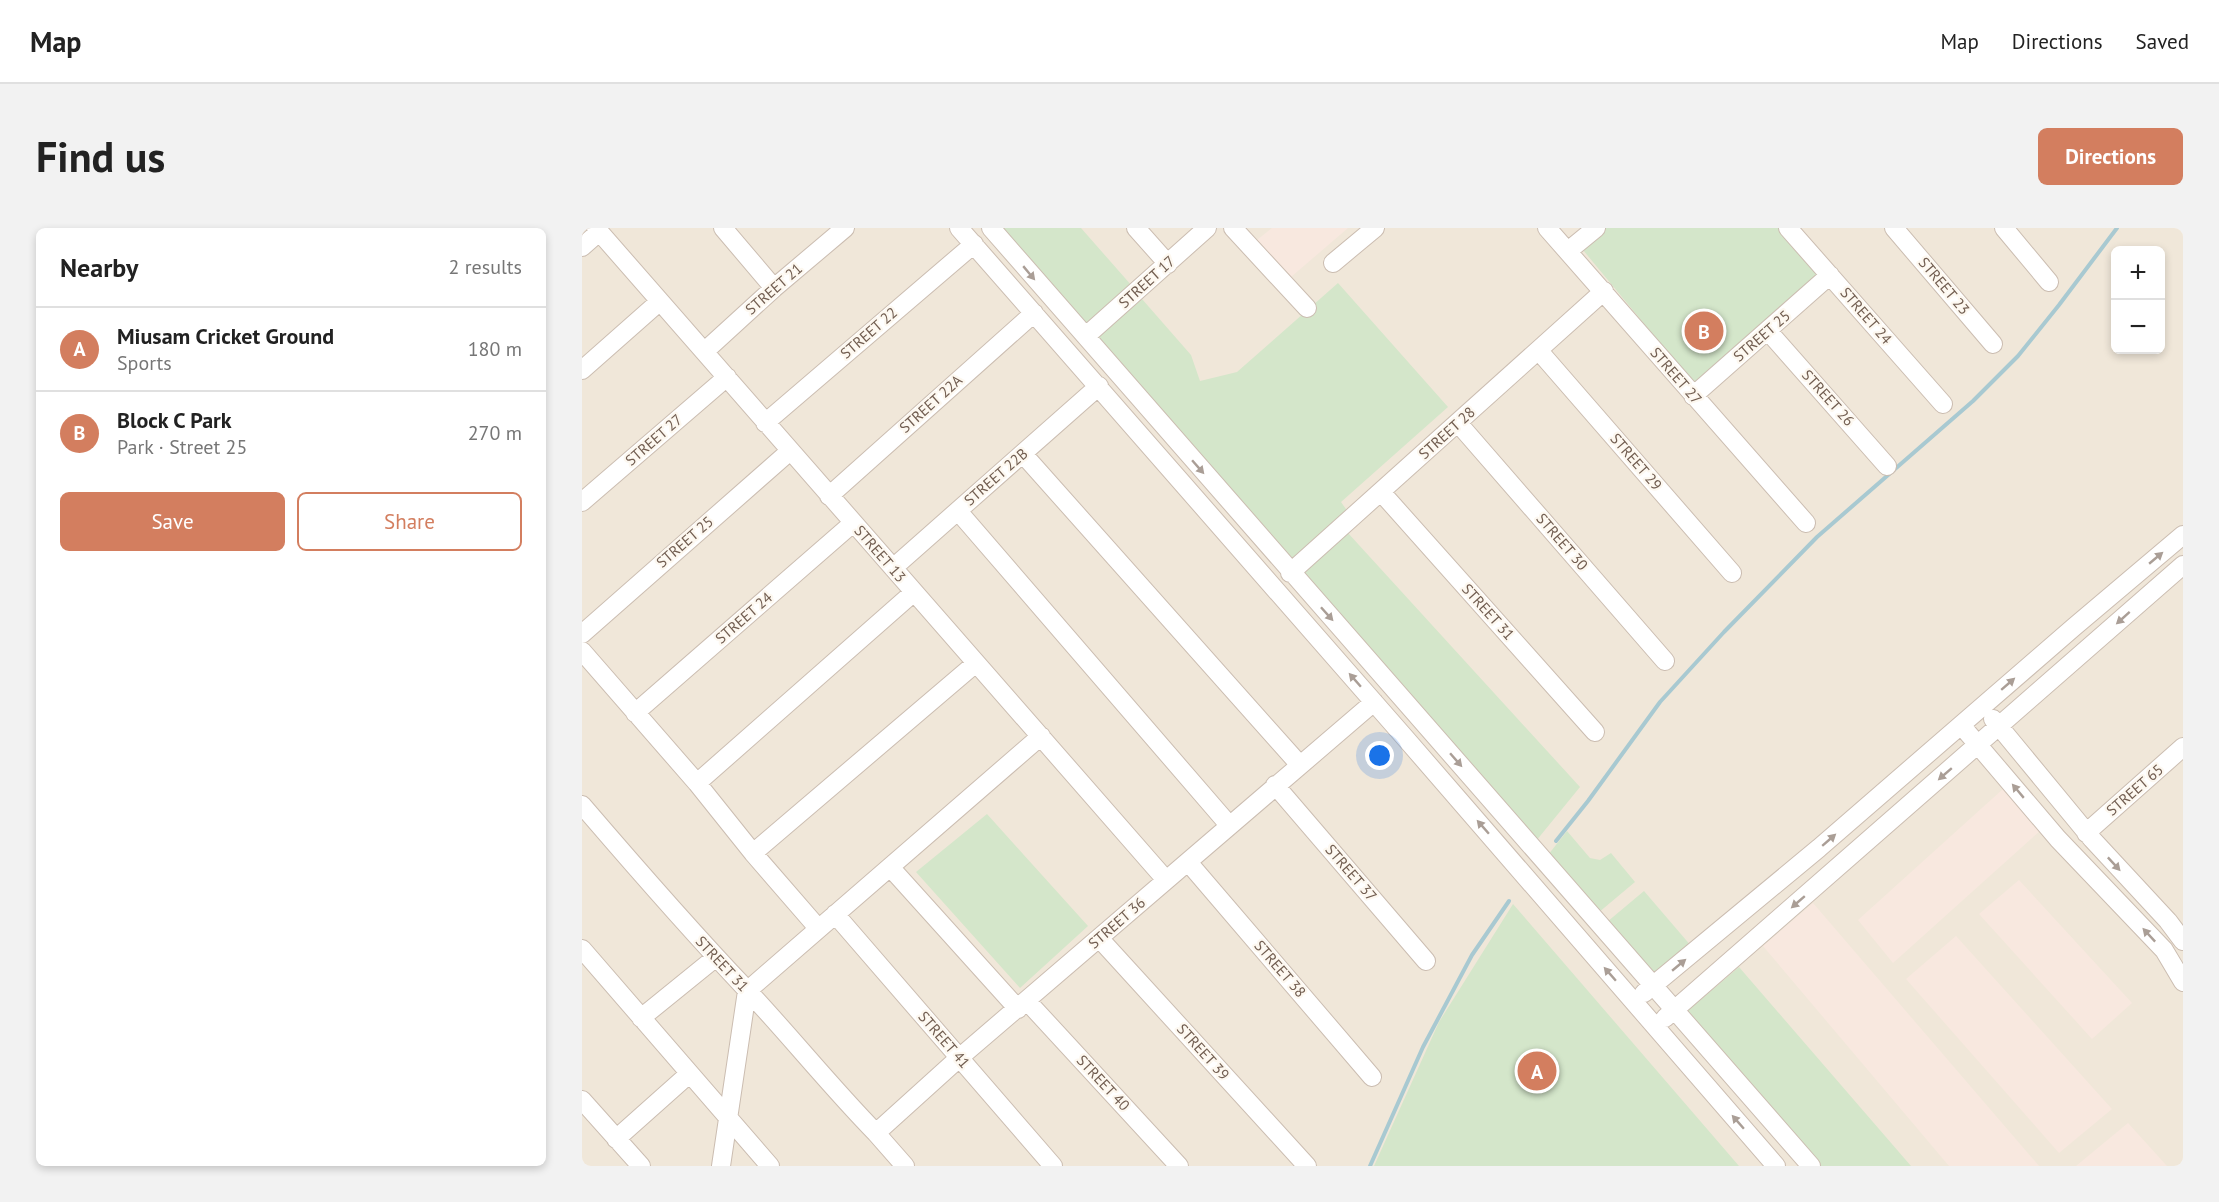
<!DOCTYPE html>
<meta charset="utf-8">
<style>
body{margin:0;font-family:"PT Sans",sans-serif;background:#f2f2f2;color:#222}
.controls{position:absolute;right:18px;top:18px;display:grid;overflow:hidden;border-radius:9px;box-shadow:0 3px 9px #0003}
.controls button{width:54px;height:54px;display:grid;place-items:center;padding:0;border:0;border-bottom:2px solid #e0e0e0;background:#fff;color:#222;font:30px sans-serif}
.you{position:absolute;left:798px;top:528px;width:21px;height:21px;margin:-15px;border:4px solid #fff;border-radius:50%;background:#1a73e8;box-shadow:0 0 0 9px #1a73e833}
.badge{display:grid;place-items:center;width:39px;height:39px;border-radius:50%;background:#d37e5f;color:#fff;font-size:20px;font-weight:700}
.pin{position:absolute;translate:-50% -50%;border:3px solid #fff;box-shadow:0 2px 6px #0006}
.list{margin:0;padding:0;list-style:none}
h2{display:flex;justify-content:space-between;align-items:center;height:78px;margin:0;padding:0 24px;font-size:26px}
h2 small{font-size:20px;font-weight:400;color:#767676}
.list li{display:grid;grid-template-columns:39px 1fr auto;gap:18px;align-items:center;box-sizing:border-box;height:84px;padding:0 24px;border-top:2px solid #e0e0e0}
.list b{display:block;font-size:22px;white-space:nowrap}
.list p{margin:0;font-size:20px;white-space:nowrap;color:#767676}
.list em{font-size:20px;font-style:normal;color:#767676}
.actions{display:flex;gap:12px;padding:18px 24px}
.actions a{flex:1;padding:14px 0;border:2px solid #d37e5f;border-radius:9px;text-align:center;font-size:21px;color:#d37e5f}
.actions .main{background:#d37e5f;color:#fff}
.map{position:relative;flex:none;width:1601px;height:938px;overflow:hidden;border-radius:9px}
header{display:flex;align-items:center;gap:36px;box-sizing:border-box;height:84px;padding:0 30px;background:#fff;border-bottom:2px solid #e0e0e0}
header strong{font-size:28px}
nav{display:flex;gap:33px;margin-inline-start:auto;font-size:21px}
.intro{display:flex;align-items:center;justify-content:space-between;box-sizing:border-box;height:144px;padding:0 36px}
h1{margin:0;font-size:42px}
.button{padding:15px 27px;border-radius:9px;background:#d37e5f;color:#fff;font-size:21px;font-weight:700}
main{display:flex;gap:36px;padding:0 36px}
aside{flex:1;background:#fff;border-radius:9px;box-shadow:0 3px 9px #0003}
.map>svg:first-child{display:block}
</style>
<header>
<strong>Map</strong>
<nav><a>Map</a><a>Directions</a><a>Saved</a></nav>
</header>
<div class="intro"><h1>Find us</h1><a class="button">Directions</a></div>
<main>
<aside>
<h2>Nearby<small>2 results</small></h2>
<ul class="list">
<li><span class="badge">A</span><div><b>Miusam Cricket Ground</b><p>Sports</p></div><em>180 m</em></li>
<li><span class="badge">B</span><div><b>Block C Park</b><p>Park · Street 25</p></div><em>270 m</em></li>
</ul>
<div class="actions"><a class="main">Save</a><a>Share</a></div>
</aside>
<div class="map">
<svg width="1601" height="938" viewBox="0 0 1601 938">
<rect width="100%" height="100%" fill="#faf4ea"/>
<path fill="#f0e7d9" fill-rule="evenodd" d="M0 0H1601V938H0ZM1534 22H1578V122H1534Z"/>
<path fill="#f8e8df" d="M690 0H766L709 49 675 12Z
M1421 561 1459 602 1311 735 1276 692Z
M1437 652 1550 775 1510 811 1397 686Z
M1231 675 1457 938H1367L1181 718Z
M1374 708 1530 881 1477 925 1324 751Z
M1546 895 1585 938H1494Z"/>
<path fill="#d4e6ca" d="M419 0H499L550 58 504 97Z
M1023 0H1197L1234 43 1235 47 1112 156 1001 22Z
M756 55 866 179 759 274 766 284 710 332 513 112 560 71 609 127 618 153 655 144Z
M766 305 998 559 954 613 720 342Z
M405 586 506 698 438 760 334 644Z
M985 603 1008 630 1018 632 1029 625 1053 654 1016 685 966 627Z
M1062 663 1110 719 1072 750 1025 694Z
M931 676 1157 938H792L857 794Z
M1157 739 1329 938H1237L1103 785Z"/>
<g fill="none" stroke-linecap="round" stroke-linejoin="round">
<path stroke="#a8c9d1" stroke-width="4" d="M974 613 1006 573 1078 474 1142 404 1235 309 1391 173 1436 128 1477 77 1535 0
M788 938 841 819 890 727 927 673"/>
<defs>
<path id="minor" d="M14 0 584 652
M141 0 192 60
M377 0 825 512 1194 938
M409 0 1229 938
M554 0 586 36
M651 0 725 80
M965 0 1224 295
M1206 0 1361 176
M1312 0 1411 116
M1422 0 1467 54
M0 19 17 4
M986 23 1014 0
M751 35 793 0
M1186 103 1305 238
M504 108 625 0
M123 123 192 60 263 0
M957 123 1150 345
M0 142 77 74
M1111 168 1248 47
M183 195 392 16
M876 195 1083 433
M441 226 717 536
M799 264 1013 504
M247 268 452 85
M0 274 145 149
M376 283 647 597
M311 340 517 158
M708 345 1022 63
M0 406 208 223
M0 423 115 555 171 625 236 700
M53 485 271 295
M1411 491 1510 611 1586 693 1601 713
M1379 497 1476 611 1582 722 1601 754
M115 555 332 364
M693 557 844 733
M0 577C54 640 108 702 165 762 209 809 249 859 294 905L377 830 792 474
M1504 605 1601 519
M171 625 394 435
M606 634 790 849
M308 639 436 781
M253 686 471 938
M517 710 725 938
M0 721 188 938
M1062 765 1237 620 1492 399 1601 307
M445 773 597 938
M59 790 133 730
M1083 790 1601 337
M0 872 59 938
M294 905 323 938
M34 911 107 846
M139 938 165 763 459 508"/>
</defs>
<use href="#minor" stroke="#cbbdb1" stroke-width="20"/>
<use href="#minor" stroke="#fff" stroke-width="18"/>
</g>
<defs><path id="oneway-solid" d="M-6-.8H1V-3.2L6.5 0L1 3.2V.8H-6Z" transform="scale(1.5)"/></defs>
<g fill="#aa9e96">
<use href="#oneway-solid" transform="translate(447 45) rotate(50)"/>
<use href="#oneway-solid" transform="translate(616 239) rotate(49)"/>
<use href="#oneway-solid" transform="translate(1574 330) rotate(-40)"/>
<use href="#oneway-solid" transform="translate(745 386) rotate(48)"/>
<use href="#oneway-solid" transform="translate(1541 390) rotate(138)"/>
<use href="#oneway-solid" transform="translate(773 452) rotate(-131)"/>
<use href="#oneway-solid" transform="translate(1426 456) rotate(-41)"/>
<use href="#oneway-solid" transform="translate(874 532) rotate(49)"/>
<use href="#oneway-solid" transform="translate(1363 546) rotate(139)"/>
<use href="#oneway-solid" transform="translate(1436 563) rotate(-130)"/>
<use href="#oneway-solid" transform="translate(901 599) rotate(-131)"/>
<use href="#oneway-solid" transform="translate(1247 612) rotate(-41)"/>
<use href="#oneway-solid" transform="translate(1532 636) rotate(47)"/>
<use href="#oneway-solid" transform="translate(1216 674) rotate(139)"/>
<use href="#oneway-solid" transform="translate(1567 707) rotate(-133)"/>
<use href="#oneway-solid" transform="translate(1097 737) rotate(-40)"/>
<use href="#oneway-solid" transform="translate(1028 746) rotate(-131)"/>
<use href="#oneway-solid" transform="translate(1156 894) rotate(-131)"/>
</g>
<g text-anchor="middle" stroke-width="4.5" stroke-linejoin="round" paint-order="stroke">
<g font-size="15" fill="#715d50" stroke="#fdf8f0">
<text transform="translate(565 54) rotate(-42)" y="5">STREET 17</text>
<text transform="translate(1362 58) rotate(50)" y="5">STREET 23</text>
<text transform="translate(192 61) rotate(-41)" y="5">STREET 21</text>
<text transform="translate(1284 88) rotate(49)" y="5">STREET 24</text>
<text transform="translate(287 105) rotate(-41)" y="5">STREET 22</text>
<text transform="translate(1180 108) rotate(-41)" y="5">STREET 25</text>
<text transform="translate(1094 148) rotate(49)" y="5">STREET 27</text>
<text transform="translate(1246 170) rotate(48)" y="5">STREET 26</text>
<text transform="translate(349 176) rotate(-42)" y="5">STREET 22A</text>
<text transform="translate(865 205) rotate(-42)" y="5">STREET 28</text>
<text transform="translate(72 212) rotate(-41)" y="5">STREET 27</text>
<text transform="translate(1054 234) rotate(49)" y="5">STREET 29</text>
<text transform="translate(414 249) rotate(-41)" y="5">STREET 22B</text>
<text transform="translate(103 314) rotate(-41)" y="5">STREET 25</text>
<text transform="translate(980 314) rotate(49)" y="5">STREET 30</text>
<text transform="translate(298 326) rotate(49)" y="5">STREET 13</text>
<text transform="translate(906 384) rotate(48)" y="5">STREET 31</text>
<text transform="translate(162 390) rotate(-41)" y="5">STREET 24</text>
<text transform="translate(1553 562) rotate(-41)" y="5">STREET 65</text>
<text transform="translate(769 645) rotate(49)" y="5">STREET 37</text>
<text transform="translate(535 695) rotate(-41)" y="5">STREET 36</text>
<text transform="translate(140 736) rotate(47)" y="5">STREET 31</text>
<text transform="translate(698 741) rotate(49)" y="5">STREET 38</text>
<text transform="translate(362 812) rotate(49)" y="5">STREET 41</text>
<text transform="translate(621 824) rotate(48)" y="5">STREET 39</text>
<text transform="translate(521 855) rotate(47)" y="5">STREET 40</text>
</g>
</g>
</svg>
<div class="controls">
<button>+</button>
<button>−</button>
</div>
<div class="you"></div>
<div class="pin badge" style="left:955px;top:843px">A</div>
<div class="pin badge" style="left:1122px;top:103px">B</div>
</div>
</main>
